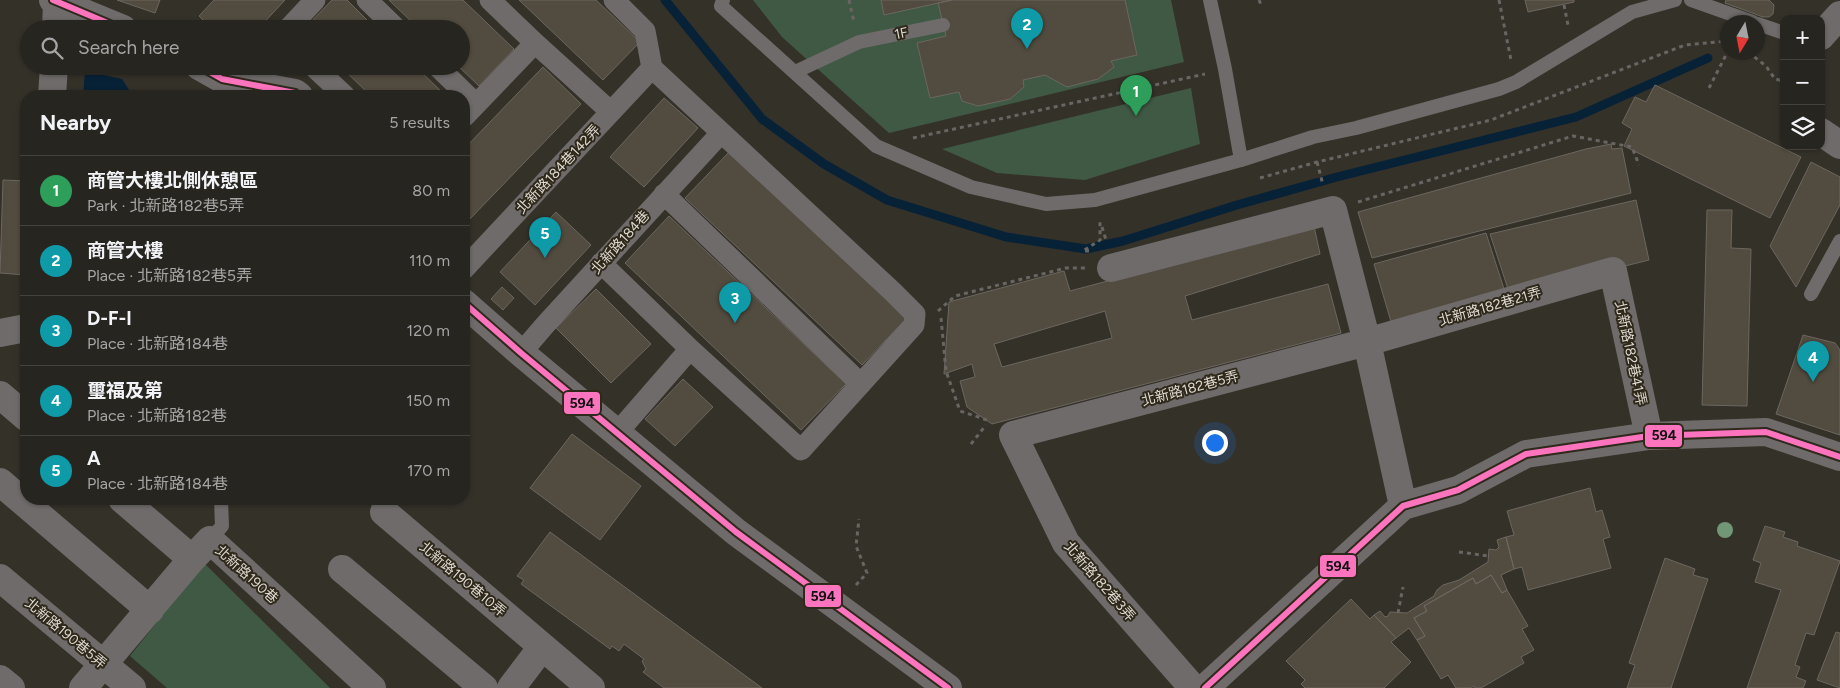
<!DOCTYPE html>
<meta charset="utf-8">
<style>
body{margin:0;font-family:Figtree,"Noto Sans TC",sans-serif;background:#2f2d28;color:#f1f3f6}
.controls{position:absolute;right:15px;top:15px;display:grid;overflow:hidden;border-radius:10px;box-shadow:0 1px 4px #0004}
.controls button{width:45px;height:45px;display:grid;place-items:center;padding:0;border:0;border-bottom:1px solid #43423d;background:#27251f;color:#f1f3f6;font:25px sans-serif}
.compass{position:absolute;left:1720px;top:15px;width:45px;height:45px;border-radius:50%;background:#27251f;box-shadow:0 1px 4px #0004;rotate:190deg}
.you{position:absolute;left:1214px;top:442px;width:18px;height:18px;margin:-12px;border:4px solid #fff;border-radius:50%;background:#1a73e8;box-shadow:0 0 0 8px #1a73e833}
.badge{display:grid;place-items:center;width:32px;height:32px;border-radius:50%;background:#d93025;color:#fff;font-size:16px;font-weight:700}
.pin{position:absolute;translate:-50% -41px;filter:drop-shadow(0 1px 2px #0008)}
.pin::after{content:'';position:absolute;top:26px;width:18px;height:15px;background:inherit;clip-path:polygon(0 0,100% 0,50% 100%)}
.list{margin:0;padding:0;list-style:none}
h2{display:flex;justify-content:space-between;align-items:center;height:65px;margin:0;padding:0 20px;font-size:21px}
h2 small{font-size:16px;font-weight:400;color:#a4a5a4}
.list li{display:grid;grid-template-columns:32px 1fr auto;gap:15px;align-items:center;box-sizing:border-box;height:70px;padding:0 20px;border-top:1px solid #43423d}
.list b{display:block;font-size:19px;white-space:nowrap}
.list p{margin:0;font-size:16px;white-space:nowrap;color:#a4a5a4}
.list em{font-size:16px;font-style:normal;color:#a4a5a4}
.icon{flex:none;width:28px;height:28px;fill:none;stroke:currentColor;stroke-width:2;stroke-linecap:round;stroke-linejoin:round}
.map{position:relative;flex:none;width:1840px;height:688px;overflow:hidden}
.search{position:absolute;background:#27251f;box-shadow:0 1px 4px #0004;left:20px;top:20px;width:450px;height:55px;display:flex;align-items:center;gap:12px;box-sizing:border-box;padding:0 18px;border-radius:28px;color:#a4a5a4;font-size:19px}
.panel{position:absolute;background:#27251f;box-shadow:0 1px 4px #0004;left:20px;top:90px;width:450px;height:415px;border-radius:20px}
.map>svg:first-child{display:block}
</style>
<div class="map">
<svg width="1840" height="688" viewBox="0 0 1840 688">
<rect width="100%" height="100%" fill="#343129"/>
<path fill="#405945" d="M753 0H1171L1184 62 889 133 782 37Z
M1191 88 1200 144 1085 180 997 173 942 149Z
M204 563 330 688H167L130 656Z"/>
<path fill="#072237" d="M85 71 122 79 133 96H83Z"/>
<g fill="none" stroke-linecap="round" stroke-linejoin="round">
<path stroke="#072237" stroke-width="9" d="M665 0 762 119 824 164 887 200 1006 237 1086 249 1123 241 1237 205 1337 177 1576 117 1708 58"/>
</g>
<path fill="#524b3f" stroke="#6b6761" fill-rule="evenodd" d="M117 0H160L155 13Z
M214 0H285L258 29H212L199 16Z
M332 0H347L376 29H304Z
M389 0H463L514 49 479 86 458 66H461V29H419Z
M519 0H596L640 42 603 80Z
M881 0H952L884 15Z
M952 0H1125L1137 55 1111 61 1114 67 1098 79 1067 87 1045 75 1023 80 1024 87 1010 99 978 106 962 101 959 92 930 98 917 43 946 36 938 3Z
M1525 0H1574V2L1528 12Z
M1726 0H1769L1774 5 1773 14 1769 17H1763L1725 3Z
M340 66H415L446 96H371Z
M543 67 581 104 466 223 464 220V149Z
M1655 85 1801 157 1770 218 1624 146 1632 129 1622 123 1635 97 1646 102Z
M664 98 698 128 644 187 610 157Z
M1611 144 1612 149 1622 148 1631 193 1372 258 1358 212 1586 149Z
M731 150 908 317 862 365 685 198Z
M1811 162 1840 177V205L1796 287 1770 246Z
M3 180 26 181V275L0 273Z
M1636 200 1649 260 1510 295 1490 234Z
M1707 210H1732L1731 248 1751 249 1747 406 1702 405Z
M556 212 591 245 535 305 500 272Z
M669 216 846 384 801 430 625 263Z
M1314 226 1320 254 1185 296 1192 320 1328 284 1341 333 992 424 967 407 960 381 975 377 972 364 944 374 949 302 1064 271 1070 291ZM1105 311 1112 338 1002 367 994 344Z
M1486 233 1506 295 1392 325 1374 264Z
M502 287 514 298 503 310 491 299Z
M596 289 651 344 611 383 556 328Z
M1803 335 1835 343 1840 350V435L1776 414Z
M683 379 713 407 675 446 645 419Z
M572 434 641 486 600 540 530 488Z
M1590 488 1596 512 1602 510 1610 537 1603 539 1611 568 1528 590 1522 567 1514 569 1506 537 1514 535 1507 511Z
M1765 526 1785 532 1783 537 1798 542 1797 546 1840 561 1814 635 1806 633 1795 665 1800 667 1796 677 1806 681 1803 688H1747L1781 590 1755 582 1761 563 1753 560Z
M550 532 762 688H664L643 672 646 669 642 661 644 659 624 644 619 651 612 646 610 649 521 584 524 580 517 576Z
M1506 537 1514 569 1501 575 1507 590 1502 593 1491 575 1476 584 1473 578 1424 606 1427 611 1414 618 1425 636 1417 640 1409 628 1396 638 1374 615 1380 611 1385 617 1388 616 1390 612 1407 613 1434 596 1437 590 1443 585 1459 580 1488 562 1489 549 1496 550 1499 547 1497 540Z
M1665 558 1695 569 1693 575 1708 579 1671 688H1672H1627L1635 665 1629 663Z
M1491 575 1502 593 1507 590 1528 626 1522 629 1534 650 1521 657 1524 663 1481 688H1475L1474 686 1471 688H1456L1448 675 1441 679 1417 640 1425 636 1414 618 1427 611 1424 606 1473 578 1476 584Z
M1351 599 1370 619 1374 615 1396 638 1391 642 1411 662 1384 688H1305L1301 684 1305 680 1286 661Z
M1836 632 1840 633V688L1817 680Z"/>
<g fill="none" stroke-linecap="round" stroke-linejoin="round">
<path stroke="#686562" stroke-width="3" stroke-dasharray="4 4" stroke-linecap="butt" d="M849 0 854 22
M1259 0 1262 7
M1499 0 1511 60
M1564 5 1568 25
M1748 52 1766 66 1775 79 1784 81
M1709 88 1728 51
M913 138 1205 74
M1317 162 1323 185
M1260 178 1317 162 1491 120 1685 45 1728 41
M1358 202 1573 136 1632 147 1639 165
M1102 227 1106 240
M1089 251H1083L1100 240V221
M938 311 955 296 1066 268H1085
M941 318 946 371 960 411 990 421
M971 444 986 425
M1459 552 1489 556
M856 585 867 573 856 546 859 519
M1398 613 1403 587"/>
<path stroke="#6e6b6a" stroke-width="14" d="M723 0 721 6 876 146 971 187 1046 204 1095 200 1241 160
M1210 0 1225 69 1241 160 1313 137 1356 128 1499 89 1516 82 1632 12 1675 0
M1691 0 1753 22
M1758 24 1784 33
M795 72 859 42 943 25
M1811 294 1840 241
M210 540 222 526 221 499"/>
<path stroke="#6e6b6a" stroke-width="21" d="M367 0 397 29
M490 0 535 43 611 112
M288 29 315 0
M313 66 345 96
M437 66 476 104
M238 81 252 66
M464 117 535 43
M664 194 861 384
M601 263 690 349 801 450 914 325 915 314 893 292 652 68 645 31 614 0
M464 269 652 68
M521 353 545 325 721 133
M617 433 690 349"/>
<path stroke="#6e6b6a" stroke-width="28" d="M53 0 123 29
M56 29 57 2
M1821 36 1840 15
M199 66 222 79 295 93 299 96
M52 96 54 66
M1821 132 1840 145
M1111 268 1333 210 1367 342 1403 506
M464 303 521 353 736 532 948 688
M0 333 26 328
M0 395 26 417
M0 482 150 610
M122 499 192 559 210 540 372 688
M384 512 591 688
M342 569 484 688
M0 578 132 688
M0 679 11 688
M83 688 192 559
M511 688 542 647
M1193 688 1066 543 1013 435 1367 342 1613 271 1649 436
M1205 688 1403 506 1458 490 1526 454 1649 436 1766 432 1840 457"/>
<defs>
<path id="bus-1" d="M53 0 122 29
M199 66 222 79 295 93 299 96
M464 303 521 353 736 532 948 688
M1205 688 1403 506 1458 490 1526 454 1649 436 1766 432 1840 457"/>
</defs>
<use href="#bus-1" stroke="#2f291b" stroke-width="10"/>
<use href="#bus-1" stroke="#fc73be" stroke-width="6"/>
</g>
<circle fill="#719776" cx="1725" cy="530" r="8"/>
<g text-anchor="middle" stroke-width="4" stroke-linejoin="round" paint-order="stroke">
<g font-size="14" fill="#ded9d1" stroke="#2f291b">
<text transform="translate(901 33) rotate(-11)" y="5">1F</text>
<text transform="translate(558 169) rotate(-47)" y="5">北新路184巷142弄</text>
<text transform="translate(620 242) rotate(-48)" y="5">北新路184巷</text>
<text transform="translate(1490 306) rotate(-16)" y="5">北新路182巷21弄</text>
<text transform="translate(1631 353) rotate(78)" y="5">北新路182巷41弄</text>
<text transform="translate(1190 388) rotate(-15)" y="5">北新路182巷5弄</text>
<text transform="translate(247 574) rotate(42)" y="5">北新路190巷</text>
<text transform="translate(463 579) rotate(40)" y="5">北新路190巷10弄</text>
<text transform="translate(1100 581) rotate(49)" y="5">北新路182巷3弄</text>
<text transform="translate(66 633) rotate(40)" y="5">北新路190巷5弄</text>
</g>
</g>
<g stroke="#2f291b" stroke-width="2">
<rect x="563" y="391" width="38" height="24" rx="5" fill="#fc73be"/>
<rect x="1644" y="424" width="39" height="24" rx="5" fill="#fc73be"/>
<rect x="1319" y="554" width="38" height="24" rx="5" fill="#fc73be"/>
<rect x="804" y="584" width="38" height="24" rx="5" fill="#fc73be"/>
</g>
<g font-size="14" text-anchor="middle" font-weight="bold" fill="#111">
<text x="582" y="408">594</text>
<text x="1664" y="440">594</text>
<text x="1338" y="571">594</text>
<text x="823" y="601">594</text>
</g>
</svg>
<div class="controls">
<button>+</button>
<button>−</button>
<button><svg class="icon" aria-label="layers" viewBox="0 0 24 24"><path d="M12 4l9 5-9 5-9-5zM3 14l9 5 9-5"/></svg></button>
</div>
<svg class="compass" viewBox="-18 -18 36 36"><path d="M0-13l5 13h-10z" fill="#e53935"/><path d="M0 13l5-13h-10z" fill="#a4a5a4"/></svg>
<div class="you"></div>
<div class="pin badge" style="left:1136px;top:116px;background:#2e9e5b">1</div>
<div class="pin badge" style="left:1027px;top:49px;background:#0f9aa8">2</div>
<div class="pin badge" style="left:735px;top:323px;background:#0f9aa8">3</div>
<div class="pin badge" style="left:1813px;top:382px;background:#0f9aa8">4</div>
<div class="pin badge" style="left:545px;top:258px;background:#0f9aa8">5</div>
<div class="search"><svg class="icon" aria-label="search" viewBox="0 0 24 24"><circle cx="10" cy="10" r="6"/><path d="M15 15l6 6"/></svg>Search here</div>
<section class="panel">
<h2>Nearby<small>5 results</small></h2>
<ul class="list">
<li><span class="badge" style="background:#2e9e5b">1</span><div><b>商管大樓北側休憩區</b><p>Park · 北新路182巷5弄</p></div><em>80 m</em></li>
<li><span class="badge" style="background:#0f9aa8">2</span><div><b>商管大樓</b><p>Place · 北新路182巷5弄</p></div><em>110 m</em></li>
<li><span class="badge" style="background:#0f9aa8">3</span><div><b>D-F-I</b><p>Place · 北新路184巷</p></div><em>120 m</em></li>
<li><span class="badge" style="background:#0f9aa8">4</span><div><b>璽福及第</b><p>Place · 北新路182巷</p></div><em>150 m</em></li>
<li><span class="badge" style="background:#0f9aa8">5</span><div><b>A</b><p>Place · 北新路184巷</p></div><em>170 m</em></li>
</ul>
</section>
</div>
